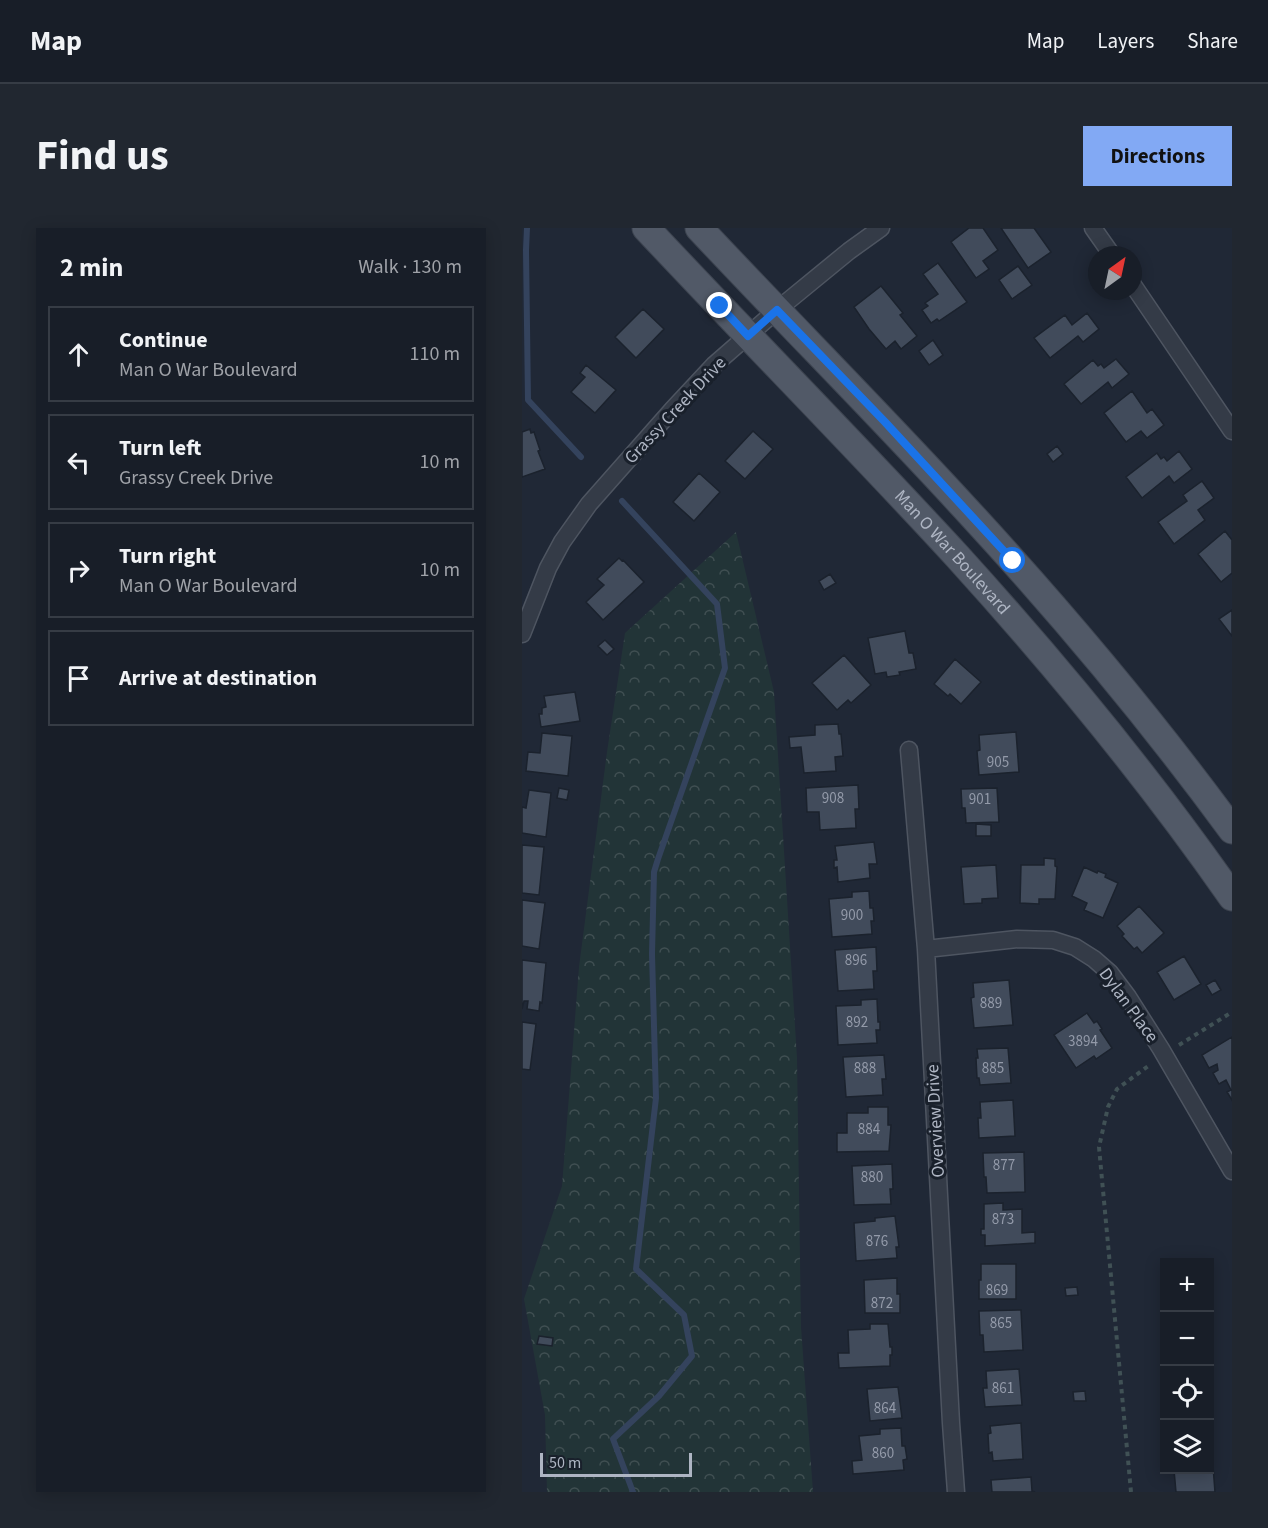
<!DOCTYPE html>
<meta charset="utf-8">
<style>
body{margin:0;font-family:"Source Sans 3",sans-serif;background:#212730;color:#f1f3f6}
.controls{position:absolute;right:18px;bottom:18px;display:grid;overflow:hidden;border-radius:0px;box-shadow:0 3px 15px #0003}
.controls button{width:54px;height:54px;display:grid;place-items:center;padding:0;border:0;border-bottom:2px solid #363c45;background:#181e28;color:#f1f3f6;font:30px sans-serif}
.compass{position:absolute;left:566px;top:18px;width:54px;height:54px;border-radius:50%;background:#181e28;box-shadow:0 3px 15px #0003;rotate:33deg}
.scale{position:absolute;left:18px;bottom:15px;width:152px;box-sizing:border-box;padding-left:6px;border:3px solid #aeb5c3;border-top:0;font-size:16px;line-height:21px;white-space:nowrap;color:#aeb5c3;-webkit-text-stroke:4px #19202b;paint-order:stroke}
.stop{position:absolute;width:18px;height:18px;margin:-14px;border:4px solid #1a73e8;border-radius:50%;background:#fff}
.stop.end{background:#1a73e8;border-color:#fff;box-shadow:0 2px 6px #0008}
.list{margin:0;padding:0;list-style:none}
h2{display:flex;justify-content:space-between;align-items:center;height:78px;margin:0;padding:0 24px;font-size:26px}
h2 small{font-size:20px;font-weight:400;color:#9fa2a8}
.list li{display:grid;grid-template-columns:39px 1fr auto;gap:18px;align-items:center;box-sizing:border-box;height:96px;margin:0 12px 12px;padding:0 12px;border:2px solid #363c45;border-radius:0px}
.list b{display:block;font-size:22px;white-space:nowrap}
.list p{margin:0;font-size:20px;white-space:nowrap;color:#9fa2a8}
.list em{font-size:20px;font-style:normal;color:#9fa2a8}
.icon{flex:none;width:33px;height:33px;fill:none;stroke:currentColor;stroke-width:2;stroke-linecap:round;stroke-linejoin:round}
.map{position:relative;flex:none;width:710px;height:1264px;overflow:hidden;border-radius:0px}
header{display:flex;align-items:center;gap:36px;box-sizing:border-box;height:84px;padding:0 30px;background:#181e28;border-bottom:2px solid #363c45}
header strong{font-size:28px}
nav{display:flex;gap:33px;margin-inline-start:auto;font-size:21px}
.intro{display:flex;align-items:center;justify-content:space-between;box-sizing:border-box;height:144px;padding:0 36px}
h1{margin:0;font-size:42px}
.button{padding:15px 27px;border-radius:0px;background:#82a9f4;color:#111;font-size:21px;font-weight:700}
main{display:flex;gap:36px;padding:0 36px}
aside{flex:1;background:#181e28;border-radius:0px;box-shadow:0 3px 15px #0003}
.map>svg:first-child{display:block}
</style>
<header>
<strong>Map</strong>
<nav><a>Map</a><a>Layers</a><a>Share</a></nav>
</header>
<div class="intro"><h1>Find us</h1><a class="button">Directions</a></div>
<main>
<aside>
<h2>2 min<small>Walk · 130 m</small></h2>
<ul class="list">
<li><svg class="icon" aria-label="ahead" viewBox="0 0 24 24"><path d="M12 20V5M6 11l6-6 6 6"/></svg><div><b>Continue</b><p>Man O War Boulevard</p></div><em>110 m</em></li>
<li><svg class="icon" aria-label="left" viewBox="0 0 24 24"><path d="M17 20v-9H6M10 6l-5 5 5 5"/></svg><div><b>Turn left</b><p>Grassy Creek Drive</p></div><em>10 m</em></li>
<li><svg class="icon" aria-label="right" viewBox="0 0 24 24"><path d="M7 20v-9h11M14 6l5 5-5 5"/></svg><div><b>Turn right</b><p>Man O War Boulevard</p></div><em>10 m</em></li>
<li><svg class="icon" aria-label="arrive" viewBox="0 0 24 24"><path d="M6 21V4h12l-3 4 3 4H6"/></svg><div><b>Arrive at destination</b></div></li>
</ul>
</aside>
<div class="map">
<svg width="710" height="1264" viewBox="0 0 710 1264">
<defs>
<pattern id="forest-crowns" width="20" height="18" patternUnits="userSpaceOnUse" patternTransform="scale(1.5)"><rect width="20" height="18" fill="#223437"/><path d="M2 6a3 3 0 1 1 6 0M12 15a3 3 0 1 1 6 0" fill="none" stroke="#404f52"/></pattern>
</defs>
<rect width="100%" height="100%" fill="#202836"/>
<path fill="url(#forest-crowns)" d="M214 304 252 464 275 830 279 1099 291 1264H25L23 1187 2 1071 40 958 57 739 85 524 103 405Z"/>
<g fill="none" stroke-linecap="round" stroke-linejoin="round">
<path stroke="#34435d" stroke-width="6" d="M5 0 4 22 6 172 59 229
M100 273 195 376 203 440 136 631 132 644 130 726 134 870 114 1041 162 1087 170 1128 137 1168 91 1211 111 1264"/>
</g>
<path fill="#414b5b" stroke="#1b222d" stroke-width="1.5" d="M447 0H461L476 22 461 33 467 41 454 50 429 14Z
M479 0H512L529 24 506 40Z
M416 35 445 74 417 93 415 91 409 95 400 82 406 78 403 75 416 66 401 46Z
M496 38 510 57 490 71 477 52Z
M359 58 381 85 378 87 395 108 379 121 373 113 364 121 347 101 332 79Z
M121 81 142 101 114 130 93 109Z
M565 85 577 101 561 114 556 108 528 130 512 110 543 87 550 97Z
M411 112 421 127 407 137 397 123Z
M594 131 607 146 590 160 586 154 559 176 542 156 571 132 576 138 579 136 582 140Z
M64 137 94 162 73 185 49 164 63 149 58 145Z
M610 163 625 185 630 181 642 197 625 210 619 203 604 214 582 185Z
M8 201 9 205 12 204 18 222 16 223 23 241 0 249V204Z
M231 203 251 221 223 251 203 233Z
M535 218 541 226 531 234 525 226Z
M657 223 670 241 652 255 647 248 620 270 604 249 635 225 639 231 642 229 645 233Z
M177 245 198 264 172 293 151 274Z
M680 253 692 270 676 282 683 292 652 316 636 294 665 273 661 267Z
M703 303 710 312V345L699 354 676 326Z
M97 330 100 333 101 332 122 354 81 392 64 374 82 357 75 351Z
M308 346 314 355 302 362 297 353Z
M710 382V408L697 391Z
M383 403 387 425H391L394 441 377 444 378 447 365 449 364 444 353 446 346 410Z
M83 412 92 421 85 427 76 418Z
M322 427 349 457 329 475 326 472 315 482 290 455Z
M433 431 459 454 439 476 428 466 426 468 412 456Z
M53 464 58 493 19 499 17 486H20V480L24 479 22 468Z
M316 496 317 506H319L321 528 313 529 314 543 282 545 279 519 268 520 267 509 293 507V497Z
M494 504 497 544 457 547 455 523 458 522 457 507Z
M20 505 50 508 46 548 4 543 6 524 18 525Z
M336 557 337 581H333L334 600 298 602 297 584H285L284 560Z
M37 560 47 562 45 572 35 570Z
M475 560 477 594 444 595 443 580H440L439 561Z
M7 562 29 565 24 609 0 605V579L4 580Z
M454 596 469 597V608H454Z
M352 614 355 636H347L348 650 316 654 315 639 312 640V632H315L313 618Z
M0 617 22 619 17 667 0 665Z
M522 630 533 631V638L535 639 533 671H517V676L498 675 499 637H522Z
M474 637 476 670 460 671V675L442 676 439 639Z
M562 639 575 645 576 643 584 646 583 649 596 655 581 690 562 682 565 675 550 668Z
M347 663 348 680H351L352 693H349L350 706 310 709 307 671 330 669V664Z
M0 672 23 675 17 721 0 718Z
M617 678 642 705 620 725 615 719 612 721 600 708 602 706 595 698Z
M354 719 355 743H351L352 761 316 763 313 722Z
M662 728 679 756 652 772 635 744Z
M0 732 24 735 20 775 18 774 17 783 5 781 6 773H2L0 781Z
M487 752 491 797 452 800 449 770 452 769 451 755Z
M693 752 699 762 690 767 684 757Z
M355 771 356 794H358V802H354L355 815 316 817 314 778 339 777V772Z
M565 785 572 795 575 793 580 801 578 802 590 820 574 831 572 828 554 840 532 807Z
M0 794 14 796 8 842 0 841Z
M710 809V872L705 864 709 862 704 852 697 856 691 845 696 842 695 836 687 840 680 827Z
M486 820 489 855 458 857 457 850H455L454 830H456L455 821Z
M362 827 364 851H360L361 867 324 869 321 829Z
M491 872 493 908 457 910 456 890H459L458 874Z
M346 879H366V897H369L367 923 315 924V905H325V885H346Z
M502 924 503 964 465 965 464 949H462L461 925Z
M370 936 371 961H368L369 976 332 977 330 938Z
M481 975V982L500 981V1005L513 1004V1015L463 1018V1007H459V1001H462V976Z
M373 988 377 1019H374L375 1030 334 1033 332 995 353 993V990Z
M459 1036H494V1071H457V1052H459Z
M375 1050V1066H378V1085H343L342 1052Z
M555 1059 556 1067 544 1068 543 1060Z
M499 1082 501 1122 462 1124 461 1107H458L457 1083Z
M348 1096H366L368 1119H370V1127H368V1138L317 1140 316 1125H327L326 1102 348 1101Z
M17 1108 31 1110 30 1118 15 1116Z
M497 1141 500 1177 463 1179 461 1160H465L464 1143Z
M376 1159 380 1190 348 1193 345 1161Z
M563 1163 564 1173H552L551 1164Z
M499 1195 501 1231 471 1233 470 1224 467 1225 466 1206 469 1205 468 1198Z
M688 1199 693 1264H654L652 1242H688Z
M379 1200 380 1218H383L385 1231 381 1232 382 1242 331 1246 330 1233 340 1232 337 1208 358 1206V1201Z
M509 1249 510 1263 513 1264H470L469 1252Z"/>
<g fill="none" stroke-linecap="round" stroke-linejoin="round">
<defs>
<path id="street" d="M571 0 590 27
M611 57 710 203
M0 406 26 340 40 314 67 276 150 182 192 137 255 82 327 23 359 0
M387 522 404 721 429 1195 434 1264
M404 721 495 711 531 712 553 719 572 731 588 745 606 769 639 821 710 943"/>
<g id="primary">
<path id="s1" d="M124 0C227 110 333 217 435 328 533 436 627 550 710 669"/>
<path d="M177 0C265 94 356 185 443 280 538 383 628 490 710 602"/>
</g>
</defs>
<use href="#street" stroke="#4e5561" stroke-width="19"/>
<use href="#primary" stroke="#3d4450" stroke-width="29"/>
<path stroke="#405155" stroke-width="4" stroke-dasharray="4.5 4.5" stroke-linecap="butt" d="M657 817 710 784
M609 1264 577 919 586 879 595 861 629 836"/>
<use href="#street" stroke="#343b47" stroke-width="16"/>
<use href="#primary" stroke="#515967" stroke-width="27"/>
</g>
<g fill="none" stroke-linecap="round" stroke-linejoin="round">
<path stroke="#1a73e8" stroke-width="8" d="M198 78 226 108 255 82 363 194 491 333"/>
</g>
<g text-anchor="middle" stroke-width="6" stroke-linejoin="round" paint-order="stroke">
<g font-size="15" fill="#939aa9">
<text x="476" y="539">905</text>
<text x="311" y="575">908</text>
<text x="458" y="576">901</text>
<text x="330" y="692">900</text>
<text x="334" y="737">896</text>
<text x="469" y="780">889</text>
<text x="335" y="799">892</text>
<text x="561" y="818">3894</text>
<text x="343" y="845">888</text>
<text x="471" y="845">885</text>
<text x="347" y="906">884</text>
<text x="482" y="942">877</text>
<text x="350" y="954">880</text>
<text x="481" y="996">873</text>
<text x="355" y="1018">876</text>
<text x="475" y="1067">869</text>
<text x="360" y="1080">872</text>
<text x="479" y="1100">865</text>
<text x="481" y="1165">861</text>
<text x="363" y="1185">864</text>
<text x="361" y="1230">860</text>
</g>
<g font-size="18" fill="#aeb5c3" stroke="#19202b">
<text transform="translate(153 182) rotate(-47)" y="6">Grassy Creek Drive</text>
<text dy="6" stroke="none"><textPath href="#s1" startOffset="446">Man O War Boulevard</textPath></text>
<text transform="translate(607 777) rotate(54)" y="6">Dylan Place</text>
<text transform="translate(413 893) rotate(-93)" y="6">Overview Drive</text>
</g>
</g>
</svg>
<div class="controls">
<button>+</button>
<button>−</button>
<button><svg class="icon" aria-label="locate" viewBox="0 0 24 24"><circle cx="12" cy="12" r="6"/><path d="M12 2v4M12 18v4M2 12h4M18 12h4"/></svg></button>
<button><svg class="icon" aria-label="layers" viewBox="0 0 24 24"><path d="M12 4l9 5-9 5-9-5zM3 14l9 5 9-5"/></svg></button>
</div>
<svg class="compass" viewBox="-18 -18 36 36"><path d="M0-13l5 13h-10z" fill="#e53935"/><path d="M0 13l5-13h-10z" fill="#9fa2a8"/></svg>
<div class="scale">50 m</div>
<div class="stop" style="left:491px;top:333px"></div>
<div class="stop end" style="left:198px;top:78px"></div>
</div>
</main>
